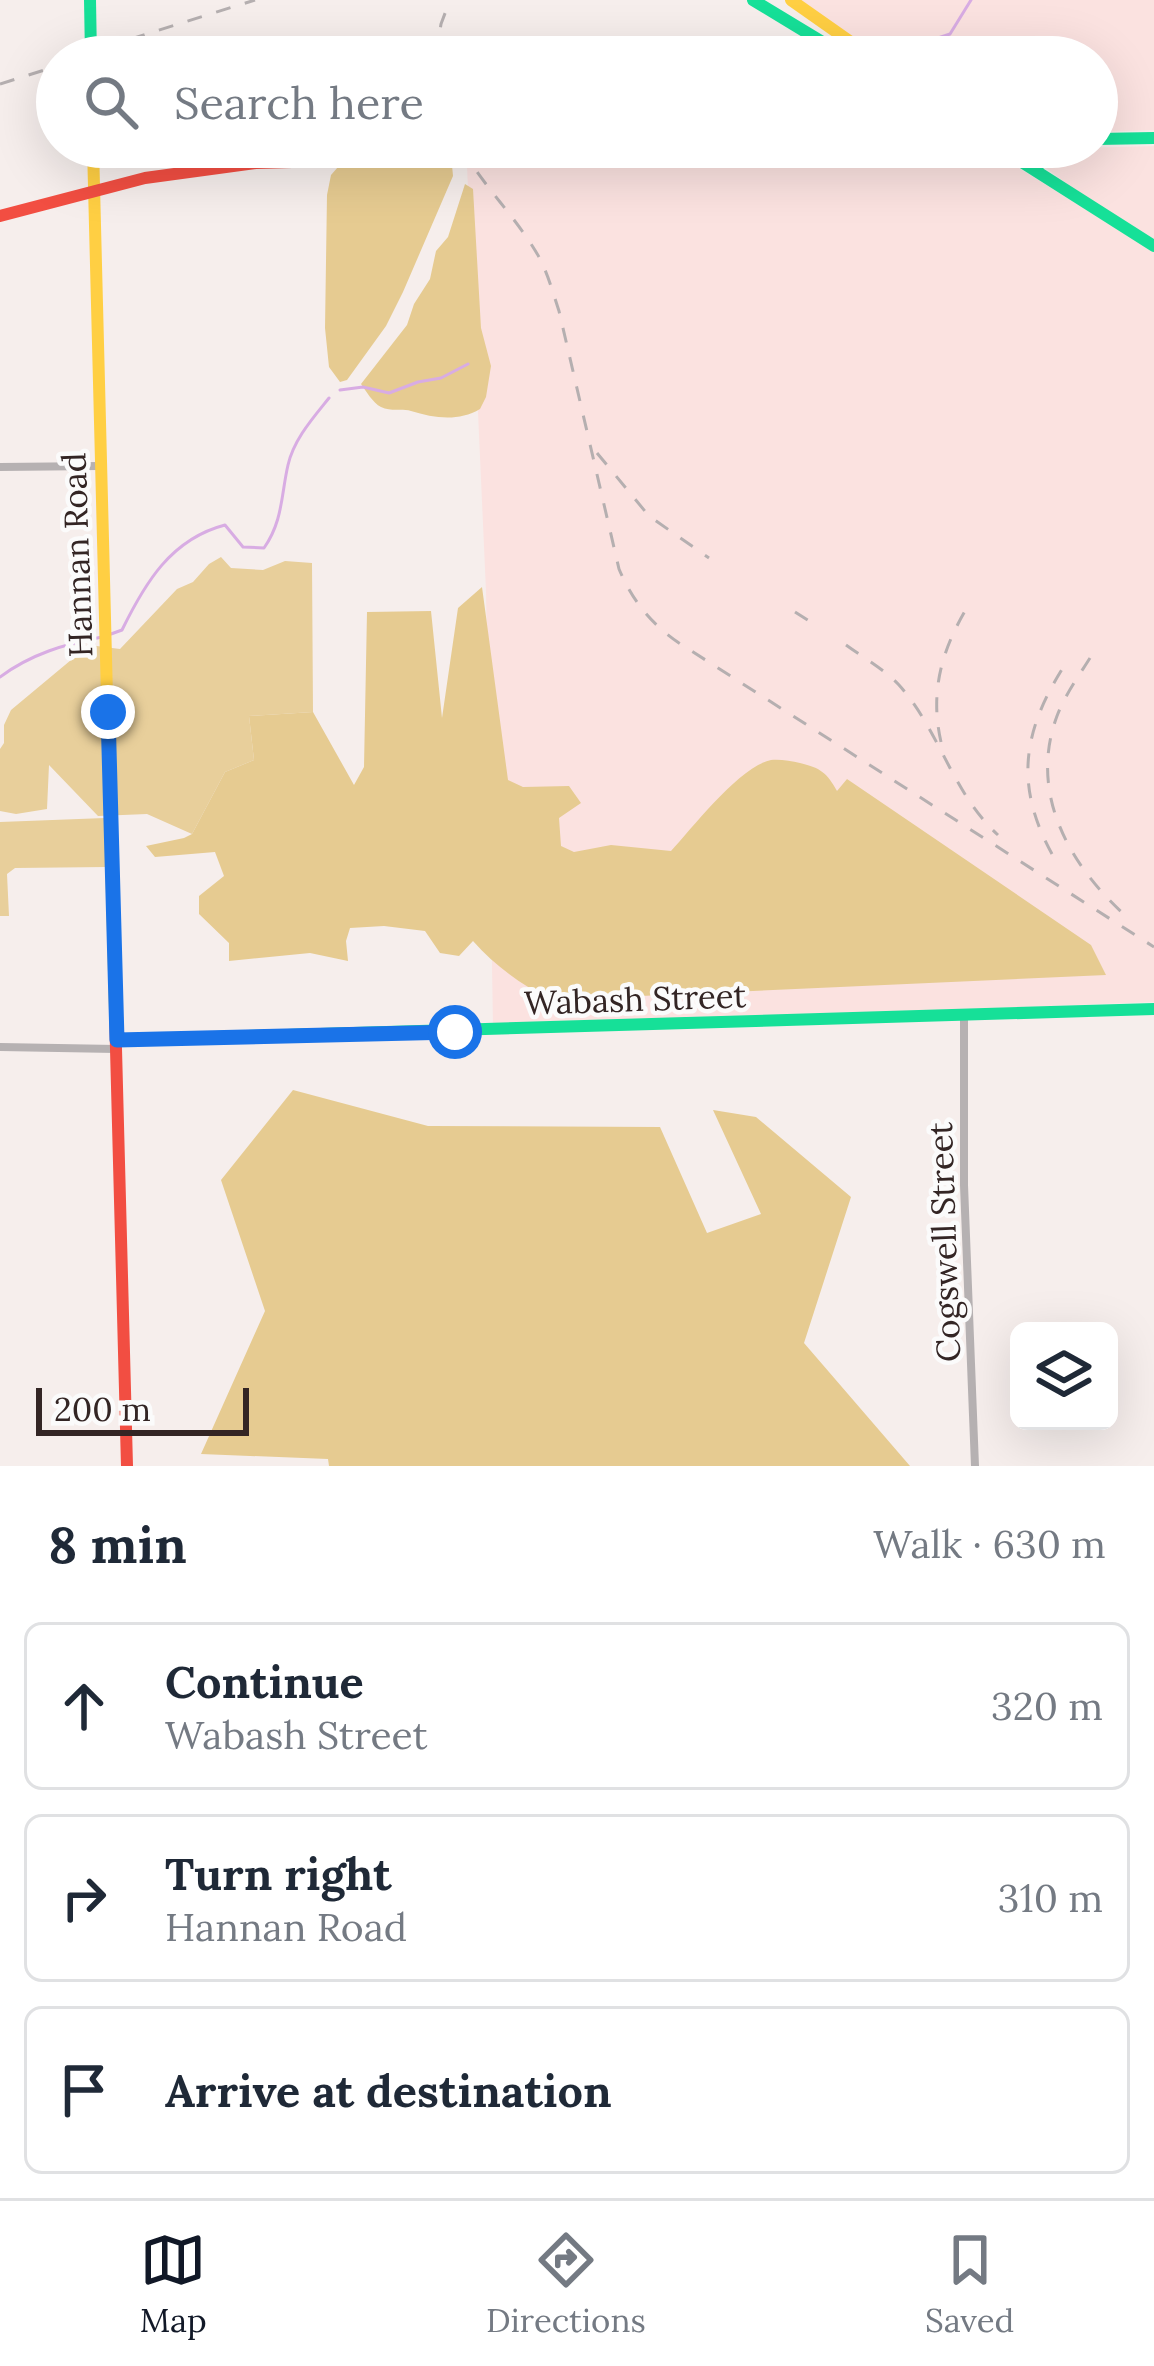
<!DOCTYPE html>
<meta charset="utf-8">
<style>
body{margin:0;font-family:Lora,serif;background:#f2f2f3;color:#1f2937}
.controls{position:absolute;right:36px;bottom:36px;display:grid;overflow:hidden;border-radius:18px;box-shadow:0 12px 48px #0002}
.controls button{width:108px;height:108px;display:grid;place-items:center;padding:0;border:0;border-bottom:3px solid #e0e1e3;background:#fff;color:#1f2937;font:60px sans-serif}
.scale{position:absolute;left:36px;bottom:30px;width:213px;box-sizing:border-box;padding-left:12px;border:6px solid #332524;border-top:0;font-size:33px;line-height:42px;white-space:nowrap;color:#332524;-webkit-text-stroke:9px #fbfbfb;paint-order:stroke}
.stop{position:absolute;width:36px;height:36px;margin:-27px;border:9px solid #1a73e8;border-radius:50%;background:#fff}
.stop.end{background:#1a73e8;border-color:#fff;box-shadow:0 3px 12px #0008}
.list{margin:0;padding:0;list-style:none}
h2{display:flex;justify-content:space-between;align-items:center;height:156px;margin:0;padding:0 48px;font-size:51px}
h2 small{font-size:39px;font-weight:400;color:#747a83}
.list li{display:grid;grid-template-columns:78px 1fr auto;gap:36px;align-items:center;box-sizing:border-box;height:168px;margin:0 24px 24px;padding:0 24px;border:3px solid #e0e1e3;border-radius:18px}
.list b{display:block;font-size:45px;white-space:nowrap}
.list p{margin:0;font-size:39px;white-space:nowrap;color:#747a83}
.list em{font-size:39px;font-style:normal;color:#747a83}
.icon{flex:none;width:66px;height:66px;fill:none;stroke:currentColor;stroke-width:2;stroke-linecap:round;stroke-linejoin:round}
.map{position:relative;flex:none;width:1154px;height:1466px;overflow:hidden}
.search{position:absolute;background:#fff;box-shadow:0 12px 48px #0002;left:36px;right:36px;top:36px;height:132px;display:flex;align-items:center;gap:30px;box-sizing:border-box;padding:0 42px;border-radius:66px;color:#747a83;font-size:45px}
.sheet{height:732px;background:#fff}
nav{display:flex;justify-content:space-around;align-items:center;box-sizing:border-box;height:168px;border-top:3px solid #e0e1e3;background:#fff;font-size:33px;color:#747a83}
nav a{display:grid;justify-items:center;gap:6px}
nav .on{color:#111827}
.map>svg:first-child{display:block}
</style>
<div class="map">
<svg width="1154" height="1466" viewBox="0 0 1154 1466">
<rect width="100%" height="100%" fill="#f6eeec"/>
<path fill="#fbe2e0" d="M787 0H1154V130L1097 132V57H873Z
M1154 146V241L1082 195 1038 162 1040 153 1045 149Z
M985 151 998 155 1154 252V1002L493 1027 486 591 467 166Z"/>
<path fill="#e8cf9b" d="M221 557 231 568 263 570 285 561 312 563 313 712 249 716 254 760 225 772 192 834 147 814 98 816 49 765 47 809 16 814 0 811V749L4 743V725L11 710 89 645 120 649 177 589 193 582 209 564Z
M105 818 106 867 15 868 7 874 9 916H0V822Z"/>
<path fill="#e6cb91" d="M452 165 453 176 403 292 386 326 347 380 340 382 329 367 325 328 327 195 331 175 338 167Z
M465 184 473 189 481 328 491 366 486 397 480 409C458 422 434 418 411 411 402 408 391 412 381 407 373 403 366 391 361 384L407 325 414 304 430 279 436 251 448 237Z
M482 587 508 780 523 787 569 786 581 803 559 818 561 846 574 852 611 845 671 851C693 827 740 766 771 760 780 759 791 761 800 763 821 768 827 773 837 791L847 779 1091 945 1106 975 551 1000C522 985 495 966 473 941L459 956 440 953 425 931 384 926 350 928 346 941 348 961 310 953 229 961V943L199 914V896L224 876 215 852 155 857 146 846 184 838 192 834 225 772 254 760 249 716 313 712 354 785 364 767 367 612 431 611 442 718 458 608Z
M293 1090 428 1126 660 1127 707 1233 761 1214 713 1110 756 1117 851 1197 804 1343 910 1466H329L328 1459 201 1454 265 1311 221 1180Z"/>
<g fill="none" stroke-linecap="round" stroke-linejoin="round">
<path stroke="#d8ace3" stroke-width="3" d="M896 52 950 34 971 0
M880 57 890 54
M340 390 363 387 389 393 418 382 441 378 468 364
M111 634 122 630C145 583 171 539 225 525L243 547 264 548C283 521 281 495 288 465 294 439 313 418 329 398
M0 677C31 654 65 644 102 637"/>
<path stroke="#b6b1b2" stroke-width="8" d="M0 467 100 466
M964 1016V1185L975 1466
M0 1047 116 1049"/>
<path stroke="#16e098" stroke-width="12" d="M90 0 91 57
M753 0 847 57
M1097 139 1154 138
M998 147 1154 246
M1038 171 1034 155 1040 147
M117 1040 1154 1009"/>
<path stroke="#ffcf43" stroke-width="12" d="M791 0 872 57
M93 147 115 1011"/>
<path stroke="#f24e42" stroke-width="12" d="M0 216 145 178 256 163 846 147
M115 1011 127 1466"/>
<path stroke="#b5afb0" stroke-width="3" stroke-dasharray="15 15" stroke-linecap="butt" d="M73 57 255 0
M436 57 441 24 450 0
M0 84 57 66
M461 147C483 186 517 218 539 257 548 274 553 293 559 311L619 569C632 600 651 624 679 643L1154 947
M597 453 649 516 709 558
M795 612 820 628
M846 645C864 658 884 669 899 685 940 731 952 793 998 835
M1090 658C1078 677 1065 695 1057 716 1028 794 1070 866 1127 917
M941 742C929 689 943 646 971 601
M1052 854C1013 783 1024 728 1066 663"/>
</g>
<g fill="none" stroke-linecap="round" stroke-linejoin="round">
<path stroke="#1a73e8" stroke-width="15" d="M108 712 117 1040 455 1032"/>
</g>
<g text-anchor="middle" stroke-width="9" stroke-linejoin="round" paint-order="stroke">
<g font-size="33" fill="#332524" stroke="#fbfbfb">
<text transform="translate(77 555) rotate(-92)" y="12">Hannan Road</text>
<text transform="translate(635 999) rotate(-2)" y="12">Wabash Street</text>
<text transform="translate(944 1242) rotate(-92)" y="12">Cogswell Street</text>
</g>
</g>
</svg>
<div class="controls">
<button><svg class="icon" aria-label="layers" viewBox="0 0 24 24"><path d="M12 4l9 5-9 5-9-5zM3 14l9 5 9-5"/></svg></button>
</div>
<div class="scale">200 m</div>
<div class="stop" style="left:455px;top:1032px"></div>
<div class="stop end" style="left:108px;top:712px"></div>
<div class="search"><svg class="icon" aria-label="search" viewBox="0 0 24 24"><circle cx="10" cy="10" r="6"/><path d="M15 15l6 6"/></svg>Search here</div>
</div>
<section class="sheet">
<h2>8 min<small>Walk · 630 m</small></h2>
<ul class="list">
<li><svg class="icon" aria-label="ahead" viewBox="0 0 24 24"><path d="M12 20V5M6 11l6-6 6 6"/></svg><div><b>Continue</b><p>Wabash Street</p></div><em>320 m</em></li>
<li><svg class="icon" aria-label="right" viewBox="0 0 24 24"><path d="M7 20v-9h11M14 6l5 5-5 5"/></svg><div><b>Turn right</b><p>Hannan Road</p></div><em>310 m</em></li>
<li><svg class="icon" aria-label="arrive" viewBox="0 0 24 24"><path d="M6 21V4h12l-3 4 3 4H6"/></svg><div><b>Arrive at destination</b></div></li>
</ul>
</section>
<nav>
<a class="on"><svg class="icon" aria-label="map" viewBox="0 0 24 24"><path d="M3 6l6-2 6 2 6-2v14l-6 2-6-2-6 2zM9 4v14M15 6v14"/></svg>Map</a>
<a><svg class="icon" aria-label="directions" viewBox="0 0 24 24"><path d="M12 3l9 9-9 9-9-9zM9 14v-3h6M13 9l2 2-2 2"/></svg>Directions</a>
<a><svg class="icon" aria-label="saved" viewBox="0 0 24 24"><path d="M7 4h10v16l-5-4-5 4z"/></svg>Saved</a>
</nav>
